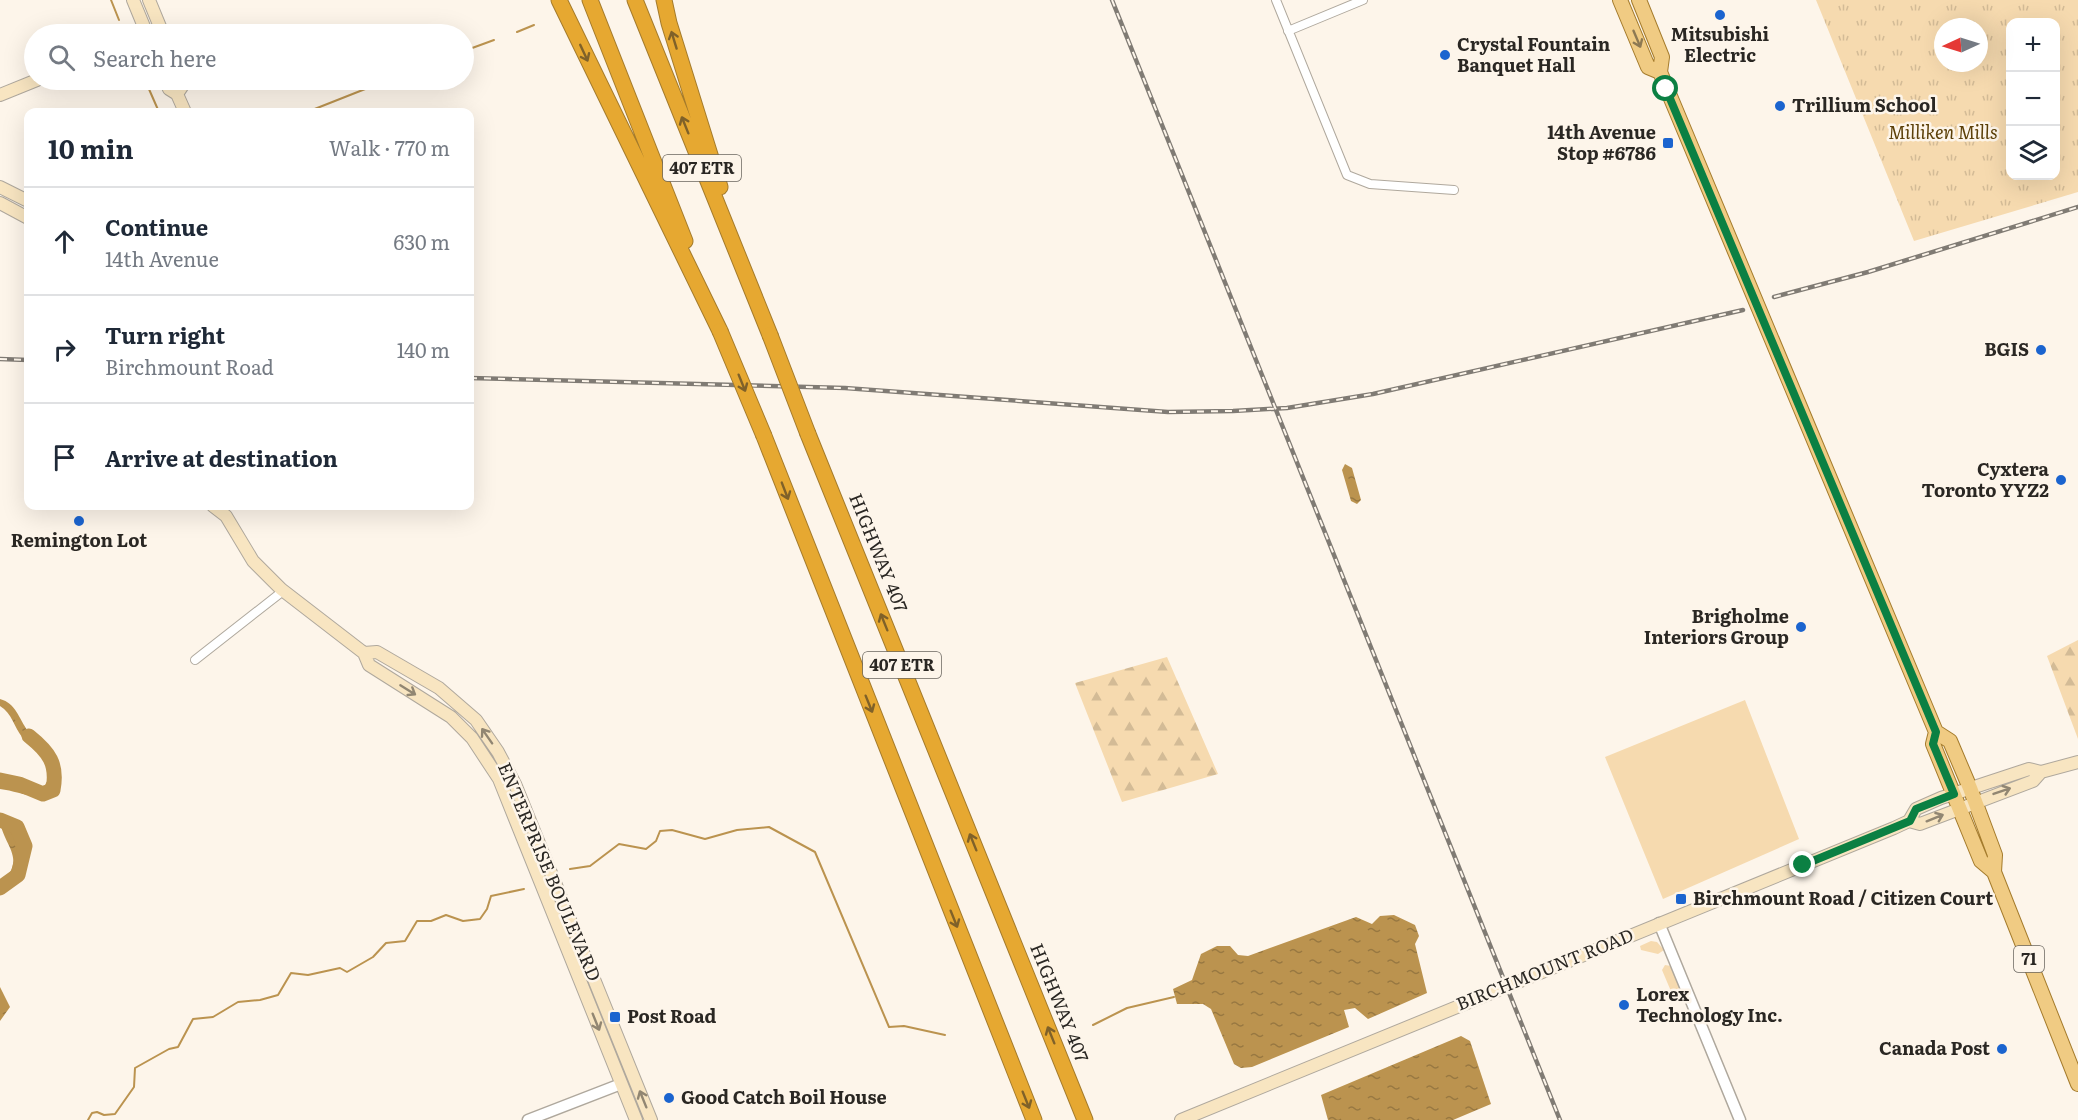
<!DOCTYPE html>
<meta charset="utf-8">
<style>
body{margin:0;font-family:Literata,serif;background:#f6f6f7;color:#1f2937}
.controls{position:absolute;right:18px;top:18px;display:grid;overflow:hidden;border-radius:12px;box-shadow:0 6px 24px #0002}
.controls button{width:54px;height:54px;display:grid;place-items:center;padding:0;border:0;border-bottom:2px solid #e0e1e3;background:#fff;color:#1f2937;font:30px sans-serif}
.compass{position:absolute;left:1934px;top:18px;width:54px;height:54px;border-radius:50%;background:#fff;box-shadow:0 6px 24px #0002;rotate:266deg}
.stop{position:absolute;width:18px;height:18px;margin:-14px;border:4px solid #0b8043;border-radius:50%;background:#fff}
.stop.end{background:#0b8043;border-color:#fff;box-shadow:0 2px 6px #0008}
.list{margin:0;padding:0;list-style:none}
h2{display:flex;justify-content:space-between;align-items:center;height:78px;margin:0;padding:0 24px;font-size:26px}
h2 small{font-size:20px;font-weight:400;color:#747a83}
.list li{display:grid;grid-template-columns:39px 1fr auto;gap:18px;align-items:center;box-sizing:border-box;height:108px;padding:0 24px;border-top:2px solid #e0e1e3}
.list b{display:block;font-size:22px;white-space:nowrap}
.list p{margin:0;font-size:20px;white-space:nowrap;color:#747a83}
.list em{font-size:20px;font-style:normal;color:#747a83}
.icon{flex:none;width:33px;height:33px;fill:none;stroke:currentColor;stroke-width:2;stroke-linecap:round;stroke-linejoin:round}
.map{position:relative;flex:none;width:2078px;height:1120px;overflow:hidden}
.search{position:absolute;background:#fff;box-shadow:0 6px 24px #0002;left:24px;top:24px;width:450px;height:66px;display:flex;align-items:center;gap:15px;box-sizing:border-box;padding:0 21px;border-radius:33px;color:#747a83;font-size:22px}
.panel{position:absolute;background:#fff;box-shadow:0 6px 24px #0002;left:24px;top:108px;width:450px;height:402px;border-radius:12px}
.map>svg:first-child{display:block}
</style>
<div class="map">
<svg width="2078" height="1120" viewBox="0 0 2078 1120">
<defs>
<pattern id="forest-firs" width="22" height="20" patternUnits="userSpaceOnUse" patternTransform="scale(1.5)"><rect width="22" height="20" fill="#f6daaf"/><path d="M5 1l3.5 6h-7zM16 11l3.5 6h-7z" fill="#d3bb96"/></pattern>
<pattern id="park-tufts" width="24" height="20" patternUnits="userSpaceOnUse" patternTransform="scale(1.5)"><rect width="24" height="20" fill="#f6daaf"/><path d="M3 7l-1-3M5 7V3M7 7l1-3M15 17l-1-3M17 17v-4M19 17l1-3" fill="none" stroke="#d3bb96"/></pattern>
<pattern id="water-ripples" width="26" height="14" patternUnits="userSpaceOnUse" patternTransform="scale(1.5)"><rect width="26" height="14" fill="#bb934f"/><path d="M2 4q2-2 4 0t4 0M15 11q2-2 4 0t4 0" fill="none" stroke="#987841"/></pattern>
</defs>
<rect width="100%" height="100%" fill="#fdf5ea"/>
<path fill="#f6daaf" d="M1745 700 1799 839 1663 899 1605 757Z
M1651 941 1657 942 1664 950 1658 954 1641 950 1640 946Z
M1665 965 1671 966 1682 993 1679 1000 1673 996 1662 970Z"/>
<path fill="url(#forest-firs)" d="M2078 640V739L2047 656Z
M1167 657 1218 774 1122 802 1075 683Z"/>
<path fill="url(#park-tufts)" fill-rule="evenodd" d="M1816 0H2078V192L1914 241ZM2010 22H2056V176H2010ZM1943 27H1979V63H1943Z"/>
<path fill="url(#water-ripples)" d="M1345 464 1352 468 1361 500 1357 504 1351 501 1342 470Z
M0 699C16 703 19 719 28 731 38 743 49 754 58 768L56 786C41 805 20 791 0 789V781L4 780 40 787 45 785 51 774C42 750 34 753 22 737 14 727 12 713 0 706Z
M0 818C25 840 32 873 0 892V883C30 859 0 843 0 818Z
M1394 915 1415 925 1419 936 1415 944 1427 993 1368 1019 1355 1008 1344 1010 1349 1027 1252 1067 1241 1068 1234 1064 1211 1009 1203 1004H1177L1173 989 1192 980 1201 954 1217 946H1230L1238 955 1248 956 1356 917 1372 924 1380 916Z
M0 987 10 1007 0 1021Z
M1461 1036 1470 1041 1491 1104 1453 1120H1328L1321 1095Z"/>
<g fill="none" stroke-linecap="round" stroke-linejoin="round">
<path stroke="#bb934f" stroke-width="2" d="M111 0 119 20
M517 32 534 25
M464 51 494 40
M145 80 159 112
M307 112 388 80
M570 869 590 866 619 844 646 849 656 841 660 831 672 830 705 839 737 830 769 827 815 852 889 1027 904 1026 945 1035
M1093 1025 1127 1008 1174 997
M88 1120 92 1113 97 1112 104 1115 115 1114 134 1087 135 1068 169 1049 178 1047 193 1019 213 1017 238 1002 260 1000 278 995 291 973 308 975 340 968 347 972 373 957 386 943 405 941 417 921H431L446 915 463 921 480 919 487 909 491 896 524 889"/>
<path stroke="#bb934f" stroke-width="15" d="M0 780 19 784 43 794 53 790C58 764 49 752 29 736
M0 820 17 827 25 846 18 875 0 888"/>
<defs>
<path id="minor" d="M1276 0 1347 175 1370 184 1454 190
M1288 31 1363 0
M195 660 283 591"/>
<path id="tertiary" d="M1659 923 1740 1120
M528 1120 621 1084"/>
<path id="secondary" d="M133 0 147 34
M149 0 163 34
M165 80 169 89 177 94 185 112
M177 94 183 85 181 80
M0 95 37 80
M0 187 28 201
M0 203 28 218
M213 506 226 516 253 561 281 589 364 653 369 665 451 717 472 738 499 779 636 1120
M364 653 377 652 439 688 476 720 498 752 515 784 651 1120
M1909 821 1920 824 2033 781 2041 772
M1181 1120 1894 828 1909 821 1916 809 1941 798 2029 769 2041 772 2078 762"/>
<path id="primary" d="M1620 0 1648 67 1660 72
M1639 0 1662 57 1660 72 1667 89 1936 732 1950 741 1970 788 1995 855 1994 872
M1936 732 1933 744 1981 861 1994 872 2078 1084"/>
<path id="motorway" d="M559 0 720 331
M590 0 685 241
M635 0 770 335
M664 0 669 23 720 187
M808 434 1085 1120
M764 436 1034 1120"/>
</defs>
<use href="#minor" stroke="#afa89d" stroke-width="10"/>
<use href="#tertiary" stroke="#afa89d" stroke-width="13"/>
<use href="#secondary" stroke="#afa89d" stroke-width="14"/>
<use href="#primary" stroke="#a47b2c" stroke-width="16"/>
<use href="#motorway" stroke="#a47b2c" stroke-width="17"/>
<use href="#minor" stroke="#fff" stroke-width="8"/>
<use href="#tertiary" stroke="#fff" stroke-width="10"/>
<use href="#secondary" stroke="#f8e5c1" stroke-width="12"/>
<use href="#primary" stroke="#f0cb83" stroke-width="14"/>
<use href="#motorway" stroke="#e6a831" stroke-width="15"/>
<defs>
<path id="rail" d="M1112 0 1560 1120
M1774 297 1868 272 2078 207
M0 359 28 360
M470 378 845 388 1168 412 1233 411 1287 408 1373 394 1743 310"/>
</defs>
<use href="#rail" stroke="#807b74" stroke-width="4.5"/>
<use href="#rail" stroke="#fdf5ea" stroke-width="2" stroke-dasharray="7" stroke-linecap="butt"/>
<defs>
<path id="motorway-bridge" d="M720 331 764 436
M770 335 808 434"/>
</defs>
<use href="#motorway-bridge" stroke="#a47b2c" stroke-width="17" stroke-linecap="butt"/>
<use href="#motorway-bridge" stroke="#e6a831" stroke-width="15"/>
</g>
<defs><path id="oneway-shaft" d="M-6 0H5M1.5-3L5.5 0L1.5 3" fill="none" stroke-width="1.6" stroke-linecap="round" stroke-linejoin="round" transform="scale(1.5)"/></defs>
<use stroke="#8d7953" href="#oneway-shaft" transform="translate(1637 39) rotate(67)"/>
<g stroke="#7f6129">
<use href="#oneway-shaft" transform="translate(674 40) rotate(-107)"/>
<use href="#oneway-shaft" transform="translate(584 53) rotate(65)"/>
<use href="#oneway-shaft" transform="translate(685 125) rotate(-112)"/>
<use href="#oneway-shaft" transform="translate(742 383) rotate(68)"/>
<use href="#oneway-shaft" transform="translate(785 491) rotate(69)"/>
<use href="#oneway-shaft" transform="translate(884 622) rotate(-112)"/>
<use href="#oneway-shaft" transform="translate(869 704) rotate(68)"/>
<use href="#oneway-shaft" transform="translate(973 842) rotate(-112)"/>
<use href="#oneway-shaft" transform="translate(954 919) rotate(68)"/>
<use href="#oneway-shaft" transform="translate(1051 1035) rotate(-112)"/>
<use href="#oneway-shaft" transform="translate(1026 1100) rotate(68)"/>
</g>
<g stroke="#918672">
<use href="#oneway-shaft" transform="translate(408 690) rotate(32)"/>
<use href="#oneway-shaft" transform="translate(487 736) rotate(-125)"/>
<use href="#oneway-shaft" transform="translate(2002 791) rotate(-19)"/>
<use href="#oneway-shaft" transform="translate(1935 818) rotate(-22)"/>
<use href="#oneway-shaft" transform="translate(596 1022) rotate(68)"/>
<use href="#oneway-shaft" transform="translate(643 1099) rotate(-112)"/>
</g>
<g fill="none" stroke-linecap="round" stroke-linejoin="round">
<path stroke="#0b8043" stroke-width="8" d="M1666 89 1936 732 1933 744 1954 794 1916 809 1910 821 1803 865"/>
</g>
<g fill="#1b64cf" stroke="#fdf5ea" stroke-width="2">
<circle cx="1720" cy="15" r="6"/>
<circle cx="1445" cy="55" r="6"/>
<circle cx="1780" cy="106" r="6"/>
<rect x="1662" y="137" width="12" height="12" rx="3"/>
<circle cx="2041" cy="350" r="6"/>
<circle cx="2061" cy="480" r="6"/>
<circle cx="79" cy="521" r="6"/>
<circle cx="1801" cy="627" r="6"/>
<rect x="1675" y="893" width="12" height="12" rx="3"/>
<circle cx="1624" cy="1005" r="6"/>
<rect x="609" y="1011" width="12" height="12" rx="3"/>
<circle cx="2002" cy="1049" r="6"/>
<circle cx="669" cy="1098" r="6"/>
</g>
<g text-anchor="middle" stroke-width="5" stroke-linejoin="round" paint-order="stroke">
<g fill="#fdf5ea" stroke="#69655f" stroke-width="1.5">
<rect x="663" y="155" width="78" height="26" rx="4.5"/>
<rect x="863" y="652" width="78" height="26" rx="4.5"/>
<rect x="2014" y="946" width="30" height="26" rx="4.5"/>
</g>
<g font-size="16" font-weight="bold" fill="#2a2723">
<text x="702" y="174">407 ETR</text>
<text x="902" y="671">407 ETR</text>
<text x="2029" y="965">71</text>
</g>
<g font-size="18" font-weight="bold" fill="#2a2723" stroke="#fdf5ea" text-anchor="start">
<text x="1720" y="41" text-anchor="middle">Mitsubishi<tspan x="1720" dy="21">Electric</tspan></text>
<text x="1457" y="51">Crystal Fountain<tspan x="1457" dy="21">Banquet Hall</tspan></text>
<text x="1792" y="112">Trillium School</text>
<text x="1656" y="139" text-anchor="end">14th Avenue<tspan x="1656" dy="21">Stop #6786</tspan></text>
<text x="2029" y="356" text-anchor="end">BGIS</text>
<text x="2049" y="476" text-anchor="end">Cyxtera<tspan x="2049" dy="21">Toronto YYZ2</tspan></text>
<text x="79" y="547" text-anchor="middle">Remington Lot</text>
<text x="1789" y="623" text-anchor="end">Brigholme<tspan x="1789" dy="21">Interiors Group</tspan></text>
<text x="1693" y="905">Birchmount Road / Citizen Court</text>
<text x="1636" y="1001">Lorex<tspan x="1636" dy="21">Technology Inc.</tspan></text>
<text x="627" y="1023">Post Road</text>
<text x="1990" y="1055" text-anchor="end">Canada Post</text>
<text x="681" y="1104">Good Catch Boil House</text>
</g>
<g font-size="18" font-style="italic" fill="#5c4008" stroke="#fdf5ea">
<text x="1943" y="139">Milliken Mills</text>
</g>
<g font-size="18" fill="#2a2723" stroke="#fdf5ea">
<text transform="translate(878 553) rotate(68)" y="6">HIGHWAY 407</text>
<text transform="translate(549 872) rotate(67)" y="6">ENTERPRISE BOULEVARD</text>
<text transform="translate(1545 970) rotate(-22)" y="6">BIRCHMOUNT ROAD</text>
<text transform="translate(1059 1003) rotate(68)" y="6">HIGHWAY 407</text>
</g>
</g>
</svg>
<div class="controls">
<button>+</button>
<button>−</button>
<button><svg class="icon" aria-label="layers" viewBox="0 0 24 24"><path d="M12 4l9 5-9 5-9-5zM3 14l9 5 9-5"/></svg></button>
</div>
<svg class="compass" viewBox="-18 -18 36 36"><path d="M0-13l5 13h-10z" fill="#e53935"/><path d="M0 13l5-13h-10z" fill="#747a83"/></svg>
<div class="stop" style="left:1666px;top:89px"></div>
<div class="stop end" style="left:1803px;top:865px"></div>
<div class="search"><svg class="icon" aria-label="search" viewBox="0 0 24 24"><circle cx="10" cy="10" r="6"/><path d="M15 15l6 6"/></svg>Search here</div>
<section class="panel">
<h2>10 min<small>Walk · 770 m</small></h2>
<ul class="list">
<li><svg class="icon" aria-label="ahead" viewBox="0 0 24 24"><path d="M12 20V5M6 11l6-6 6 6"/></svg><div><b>Continue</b><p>14th Avenue</p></div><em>630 m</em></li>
<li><svg class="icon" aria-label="right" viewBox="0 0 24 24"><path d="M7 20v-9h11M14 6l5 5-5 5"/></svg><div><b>Turn right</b><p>Birchmount Road</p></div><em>140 m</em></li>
<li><svg class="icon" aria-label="arrive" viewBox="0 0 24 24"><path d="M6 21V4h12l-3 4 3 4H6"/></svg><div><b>Arrive at destination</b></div></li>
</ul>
</section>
</div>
